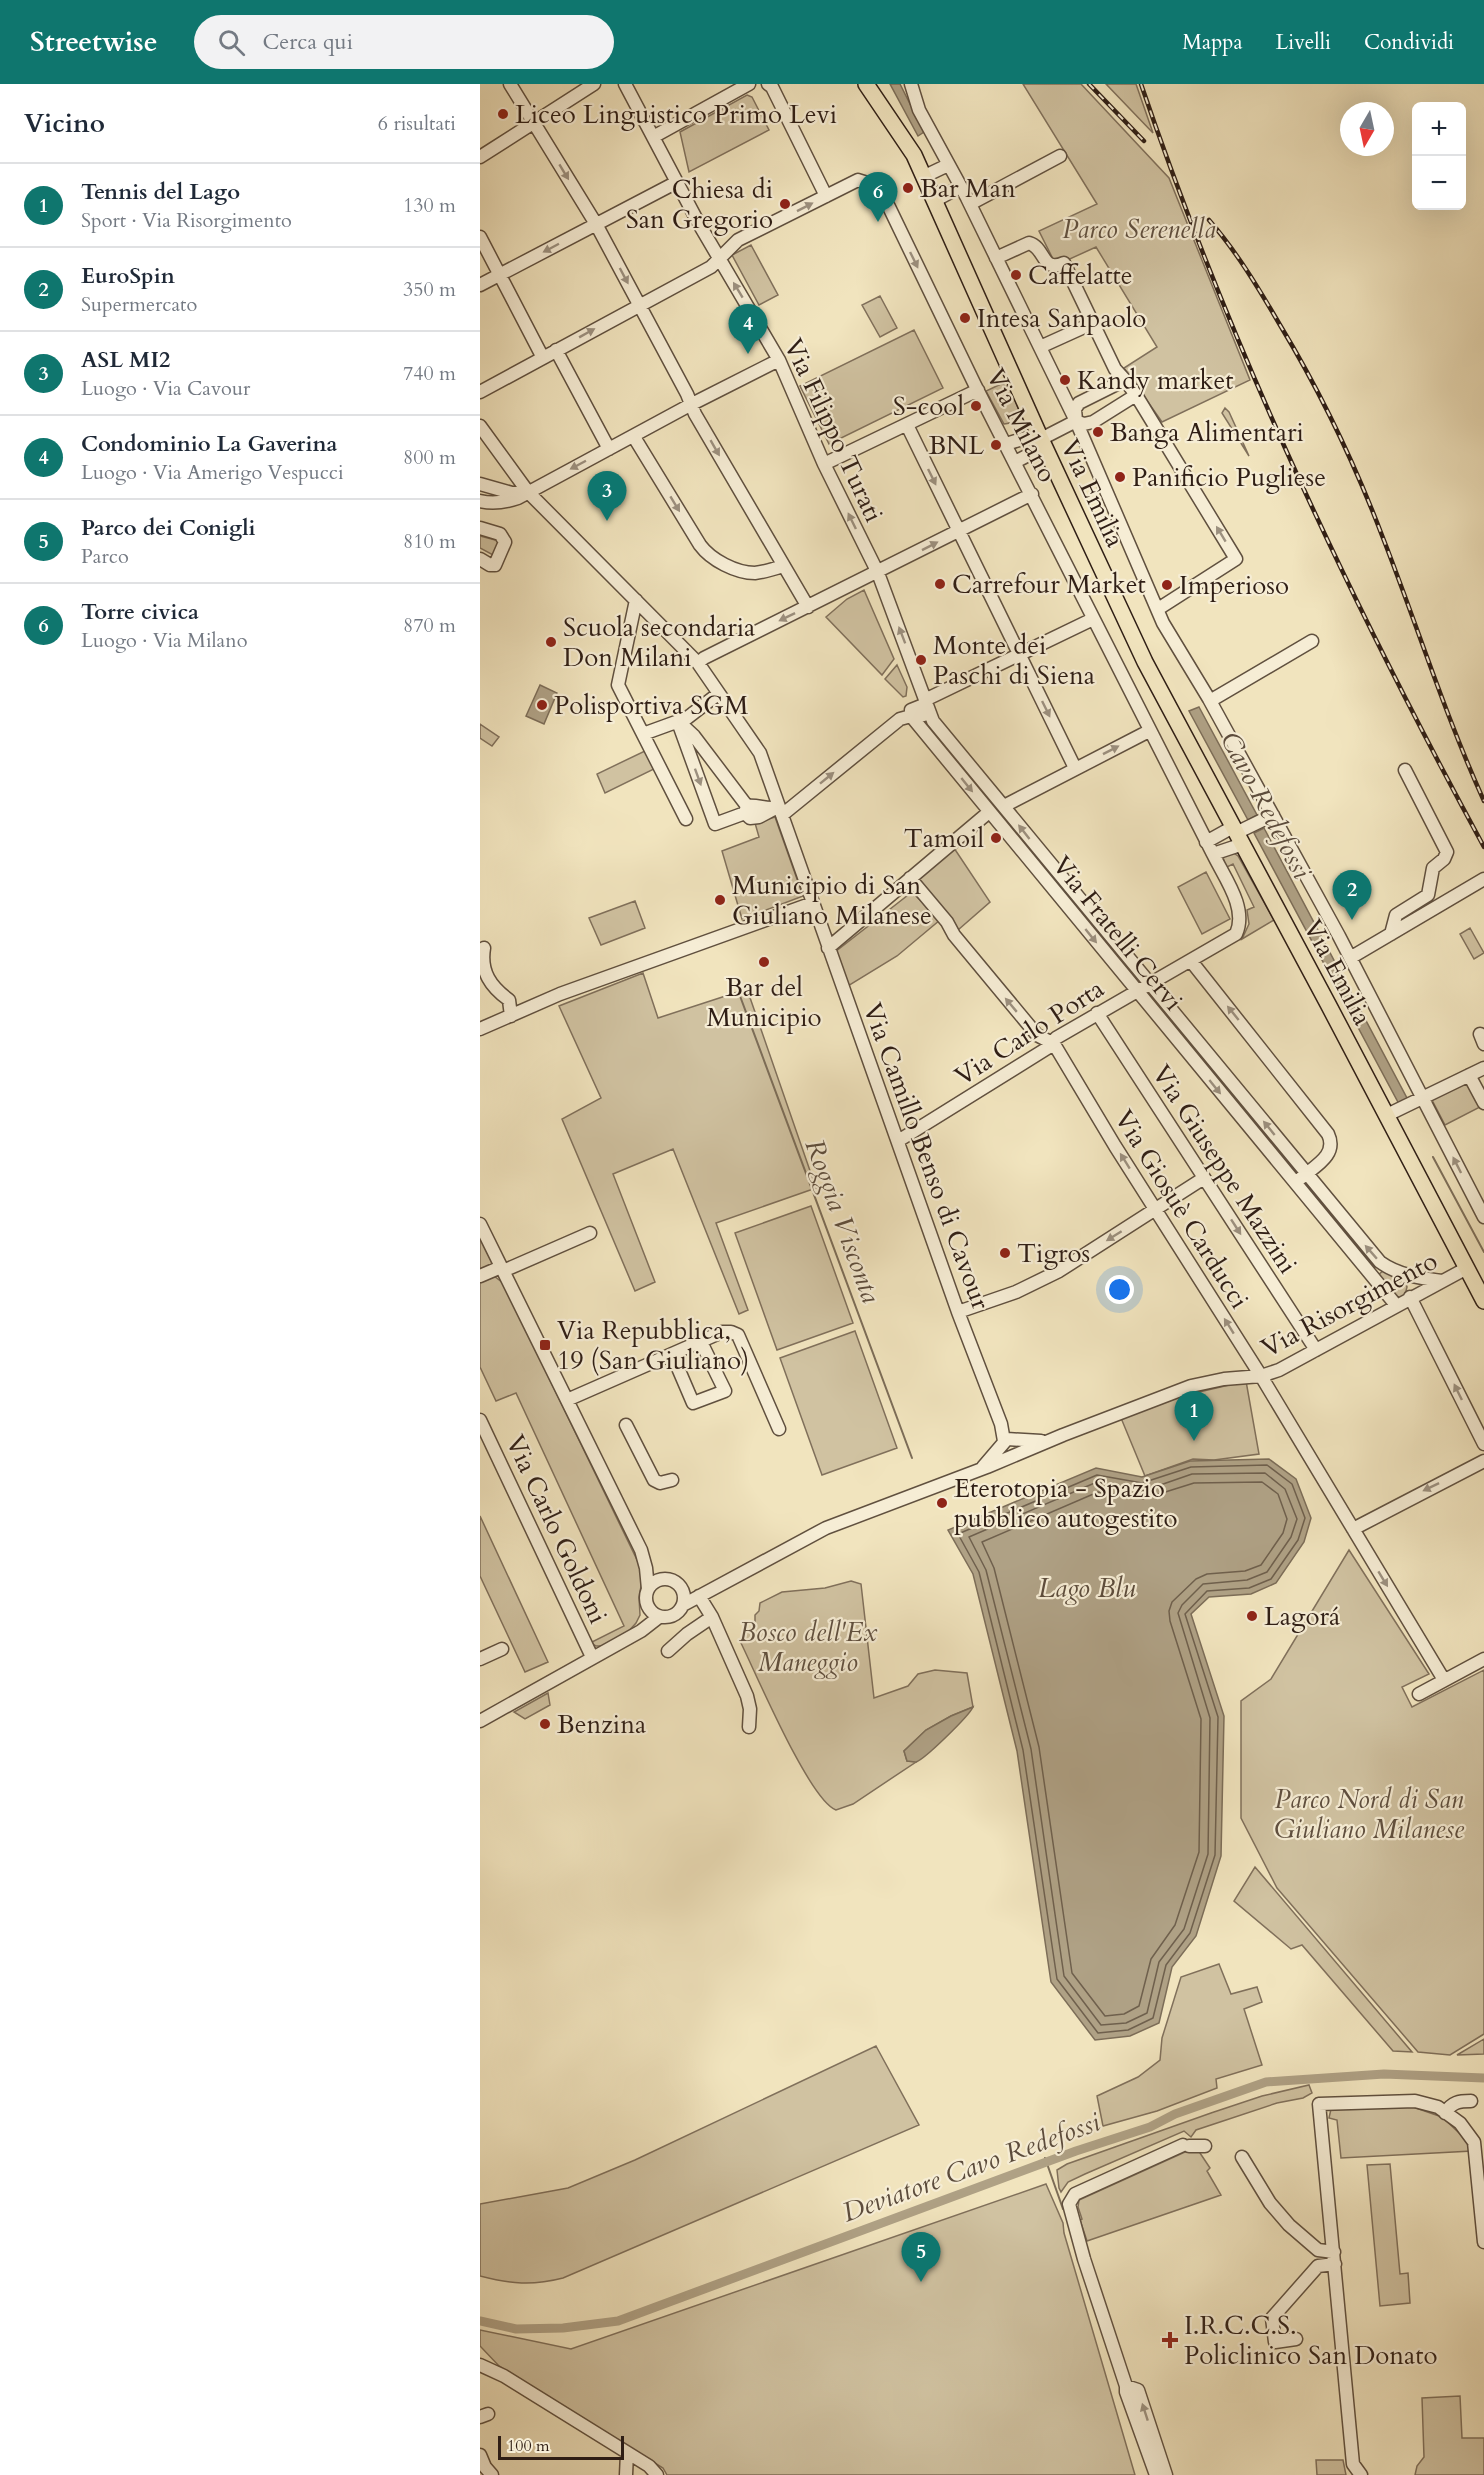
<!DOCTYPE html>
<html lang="it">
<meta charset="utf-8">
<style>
body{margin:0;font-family:Cardo,serif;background:#f2f2f3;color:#1f2937}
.controls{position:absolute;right:18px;top:18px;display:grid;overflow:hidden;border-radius:9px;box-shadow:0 6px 24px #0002}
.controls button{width:54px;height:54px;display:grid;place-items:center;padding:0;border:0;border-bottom:2px solid #e0e1e3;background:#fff;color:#1f2937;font:30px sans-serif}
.compass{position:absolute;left:860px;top:18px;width:54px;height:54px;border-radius:50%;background:#fff;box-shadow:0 6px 24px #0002;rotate:189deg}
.scale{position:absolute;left:18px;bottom:15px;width:126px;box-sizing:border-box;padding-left:6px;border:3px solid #2f1e15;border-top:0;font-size:16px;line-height:21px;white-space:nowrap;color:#2f1e15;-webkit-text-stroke:4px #f6edd5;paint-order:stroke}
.you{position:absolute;left:640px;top:1206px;width:21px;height:21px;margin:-15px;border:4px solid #fff;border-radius:50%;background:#1a73e8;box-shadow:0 0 0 9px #1a73e833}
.badge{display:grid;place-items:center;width:39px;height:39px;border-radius:50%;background:#0f766e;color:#fff;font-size:20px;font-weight:700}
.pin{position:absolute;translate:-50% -50px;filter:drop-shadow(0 2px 3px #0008)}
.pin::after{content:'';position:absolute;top:32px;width:21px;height:18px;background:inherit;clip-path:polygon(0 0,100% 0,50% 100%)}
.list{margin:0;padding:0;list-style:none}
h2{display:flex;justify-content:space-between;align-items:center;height:78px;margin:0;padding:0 24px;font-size:26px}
h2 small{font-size:20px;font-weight:400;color:#747a83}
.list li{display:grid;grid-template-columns:39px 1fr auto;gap:18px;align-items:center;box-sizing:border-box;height:84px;padding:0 24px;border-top:2px solid #e0e1e3}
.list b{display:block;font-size:22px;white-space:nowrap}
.list p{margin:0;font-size:20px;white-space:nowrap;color:#747a83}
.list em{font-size:20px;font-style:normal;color:#747a83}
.icon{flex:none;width:33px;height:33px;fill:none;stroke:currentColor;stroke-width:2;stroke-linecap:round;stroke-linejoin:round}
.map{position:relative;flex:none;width:1004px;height:2391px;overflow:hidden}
header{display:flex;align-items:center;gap:36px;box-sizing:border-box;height:84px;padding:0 30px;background:#0f766e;color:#fff}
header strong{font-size:28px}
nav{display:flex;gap:33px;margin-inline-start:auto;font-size:21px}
.search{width:420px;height:54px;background:#f2f2f3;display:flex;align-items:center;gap:15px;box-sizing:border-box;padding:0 21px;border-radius:33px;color:#747a83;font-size:22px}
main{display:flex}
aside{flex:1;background:#fff}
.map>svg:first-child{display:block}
</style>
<header>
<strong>Streetwise</strong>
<div class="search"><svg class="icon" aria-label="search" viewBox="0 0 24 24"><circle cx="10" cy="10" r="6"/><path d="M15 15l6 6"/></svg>Cerca qui</div>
<nav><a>Mappa</a><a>Livelli</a><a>Condividi</a></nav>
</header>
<main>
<aside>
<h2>Vicino<small>6 risultati</small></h2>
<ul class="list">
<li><span class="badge">1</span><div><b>Tennis del Lago</b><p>Sport · Via Risorgimento</p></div><em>130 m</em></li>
<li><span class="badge">2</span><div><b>EuroSpin</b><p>Supermercato</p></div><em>350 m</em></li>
<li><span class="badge">3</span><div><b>ASL MI2</b><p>Luogo · Via Cavour</p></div><em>740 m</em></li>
<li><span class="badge">4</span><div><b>Condominio La Gaverina</b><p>Luogo · Via Amerigo Vespucci</p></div><em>800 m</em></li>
<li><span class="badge">5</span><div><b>Parco dei Conigli</b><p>Parco</p></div><em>810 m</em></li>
<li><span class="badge">6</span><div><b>Torre civica</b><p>Luogo · Via Milano</p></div><em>870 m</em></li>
</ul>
</aside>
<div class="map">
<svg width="1004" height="2391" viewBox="0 0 1004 2391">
<rect width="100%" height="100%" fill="#f1e4be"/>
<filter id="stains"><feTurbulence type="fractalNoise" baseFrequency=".00333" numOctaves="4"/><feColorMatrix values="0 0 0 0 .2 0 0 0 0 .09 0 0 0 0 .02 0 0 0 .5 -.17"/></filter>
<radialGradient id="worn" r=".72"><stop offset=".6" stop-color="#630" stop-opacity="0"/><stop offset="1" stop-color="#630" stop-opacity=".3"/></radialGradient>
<path fill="#d0c2a1" stroke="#80705b" stroke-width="1.5" d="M543 0H601L689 94 770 296 682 338 644 284 677 263 616 163 581 179 573 175 559 147 617 120Z
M626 0H656L673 49Z
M267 11 272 13 289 46 209 88 200 48Z
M271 161 298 211 279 221 252 171Z
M400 212 417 244 400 253 382 221Z
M434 246 463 304 349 360 320 302Z
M523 299 525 303 529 301 540 329C538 338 531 339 524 340L506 307Z
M745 324 749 328 769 372 742 329Z
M0 452 19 457 13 471 0 464Z
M384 506 414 575 402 591 346 533 367 515Z
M417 581 427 603 426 612 423 613 405 595Z
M0 640 19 653 12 662 0 654Z
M167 666 176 684 125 709 117 690Z
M471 667 530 739 527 741 467 669Z
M295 733 323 812 262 835 242 767 279 753 275 739Z
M474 764 510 818 478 846 435 794Z
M752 768 758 772 794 836 762 855 769 840 767 826 774 823 753 780 745 784 743 772Z
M726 788 750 835 722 850 698 803Z
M432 808 460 836 417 872 368 902 355 868Z
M155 817 165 844 121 861 109 834Z
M990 844 1004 869 994 875 980 850Z
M163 889 178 934 267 905 336 1104 236 1139 268 1226 259 1230 193 1065 133 1090 175 1198 155 1207 82 1035 121 1014 79 922Z
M987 998 1000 1023 965 1041 952 1016Z
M331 1122 373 1239 297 1266 255 1149Z
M0 1152 12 1178 10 1182 0 1187Z
M903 1187 926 1199 927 1203 925 1211 920 1215 916 1214 898 1191Z
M14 1192 23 1199 159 1480 162 1497 159 1513 160 1531 156 1539 147 1549 123 1562H116L110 1559 144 1542 36 1309 16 1317 0 1283V1197Z
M375 1247 417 1364 342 1391 300 1274Z
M766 1297 779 1370 734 1376 713 1375 665 1392 641 1334 681 1317Z
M0 1432 68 1578 45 1588 0 1492Z
M869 1466 949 1590 922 1603 932 1623 1004 1586V1950L970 1971 938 1968 797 1804 761 1734V1617L791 1595Z
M371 1497 381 1500 394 1614 428 1602 438 1590 455 1586 487 1589 493 1623 471 1632 446 1646 424 1667 427 1677 436 1678 373 1720 356 1726C329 1716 275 1587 260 1557L275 1539V1531L279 1527 280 1519 302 1508 345 1504Z
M68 1609 70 1621 45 1635 34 1628Z
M775 1783 932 1968 913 1967 822 1861 811 1865 754 1817Z
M739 1880 751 1910 777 1903 782 1918 764 1925 782 1981 736 1995 737 2004 677 2027 623 2042 617 2012 658 1993 680 1976 682 1954 701 1893Z
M1004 1955V1970L977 1971Z
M396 1962 439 2041 83 2194C52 2202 31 2200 0 2192V2120L88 2104 155 2076Z
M829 2001 832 2009 823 2014 797 2019 716 2046 711 2053 704 2047 605 2090 588 2098 581 2108 579 2104 577 2086 587 2080 731 2029 782 2012Z
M933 2023 962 2033 991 2060 992 2067 861 2074 857 2036 849 2034 851 2025Z
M716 2063 730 2084 727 2087 741 2111 607 2157 600 2136 602 2135 598 2123 599 2116Z
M910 2080 920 2190 928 2189 930 2219 900 2222 887 2081Z
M566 2100 583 2139 584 2149 655 2391H187L183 2384 19 2282 0 2262V2246L91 2265Z
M980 2312 982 2354H1004V2391H935L937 2382 944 2373 942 2314Z
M836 2376H863L866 2391H837Z"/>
<path fill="#afa185" stroke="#7c6d58" stroke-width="1.5" d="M410 0H420L444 48 438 52Z
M60 601 77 609 64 640 46 632Z
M719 623 777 731 768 736 709 627Z
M784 744 928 1016 919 1020 774 749Z
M789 1375 816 1395 831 1434 824 1458 796 1499 771 1510 729 1513 711 1530 744 1632 741 1772 716 1852 692 1883 679 1939 650 1952 615 1956 571 1898 537 1667 493 1490 468 1446 616 1384 662 1393 710 1377Z
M493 1623C489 1632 445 1675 436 1678 435 1678 429 1677 427 1677L424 1667 446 1646 471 1632Z"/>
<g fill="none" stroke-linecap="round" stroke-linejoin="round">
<path stroke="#6f604d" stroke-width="1.5" d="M787 1381 812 1400 825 1434 818 1456 791 1495 769 1504 727 1507 705 1530 738 1633 735 1771 710 1849 686 1881 673 1934 648 1946 618 1949 577 1895 543 1666 499 1488 478 1450 617 1391 662 1399 711 1383Z
M785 1389 805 1405 817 1435 811 1453 787 1488 767 1496 723 1500 702 1521 698 1529 730 1634 728 1770 704 1845 679 1878 667 1929 646 1939 621 1941 584 1892 551 1665 506 1486 489 1453 617 1398 663 1407 712 1390Z
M782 1398 798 1410 807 1435 803 1449 781 1481 765 1487 727 1490 716 1495 692 1518 689 1527 690 1537 721 1635 719 1768 695 1841 671 1875 659 1922 644 1930 625 1932 592 1889 559 1663 514 1484 502 1458 618 1408 663 1415 714 1399Z"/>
<path stroke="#7c6d58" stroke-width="2" d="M260 912 432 1374
M953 1073 1004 1168
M565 2074 583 2125"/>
<path stroke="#afa185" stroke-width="9" d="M0 2237 36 2245 83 2244 138 2237 596 2067 670 2043 695 2030 786 1998 904 1990 1004 1994"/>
<defs>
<path id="minor" d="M30 0 116 140 207 310 215 330 328 523
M145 0 219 140 299 276 344 380 398 489 453 637 900 1178C918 1191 940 1194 962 1197
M288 0 292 3 346 112
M431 0 439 26 487 114 596 337 683 539 729 615 859 852 1004 1133
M173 53 269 0
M0 73 114 0
M445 92 468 81
M456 116 480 103
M490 120 580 72
M0 153 63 274
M516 174 549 159C566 164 561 189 584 179L635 285 645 296
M0 201 197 98
M560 263 613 239
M76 266 129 365
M645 296 656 311 613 338 604 340 596 337 595 325 599 319Z
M0 308 231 183 258 156 378 96C395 100 401 109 409 123L495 301 733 770C744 793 768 824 756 850L576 954 574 960 418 1057
M656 311 756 475 678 525
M427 341 595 684
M0 342 48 408 218 579 280 669 478 1228 521 1340 524 1357
M154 353 220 461C231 476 256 489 275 489 284 488 294 485 303 482
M526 360 549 353 561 355
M535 378 554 368 561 355 596 337
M344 380 498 306
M0 400 32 409 44 408
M0 417C13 420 26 418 38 414L210 321 299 276
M0 444 20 450 25 458 15 481H10L0 475
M156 516 138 601 206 735
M218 579 224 574 552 410
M735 614 832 557
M447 615 613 535
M441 622 448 626 444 631 431 632V626Z
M198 638 235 740 265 729
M200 639 214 652 267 722
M163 650 207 634 238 610
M524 722 669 647
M294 725 279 733 270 734 265 729 267 722C278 720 288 727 299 723
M302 731 420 635 431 632 916 1221
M756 749 793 731
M726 758 753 743
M733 770 763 760
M430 794 467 838 474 851 557 951 574 960 635 1062 781 1292 964 1596
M911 850 916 831 948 811 953 784 964 775 967 768 925 686
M4 864C0 888 11 903 29 916L31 932
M348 864 509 728
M870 874 1004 795
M711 877 848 1050C858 1071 835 1082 821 1094
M617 929 836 1266
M0 945 80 910 333 819
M1000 950 1004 960
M989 991 1004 1019
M907 1031 1004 984
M0 1140 161 1466 166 1484 168 1505
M23 1187 110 1149
M0 1192 21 1183
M930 1213 1004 1360
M478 1228 536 1208 579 1187 724 1094
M192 1270 213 1319 245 1307 221 1258
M87 1316 242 1248H251L258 1251 299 1345
M0 1336 112 1573
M146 1341 174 1396 180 1399 192 1396
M503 1383 527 1355 561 1357
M873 1445 1004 1377
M166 1514a19 19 0 1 1 38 0a19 19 0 1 1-38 0Z
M219 1512 232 1533 267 1612 270 1625 269 1643
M203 1521 346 1444 507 1383 583 1351 711 1302 744 1295 781 1292 799 1286 987 1184
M188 1567 207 1550 232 1533
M0 1575 22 1565
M939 1610 1004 1575
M0 1637 161 1547 179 1533
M965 2029C972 2018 979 2017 991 2017
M709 2062H725
M762 2073 790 2119 809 2141 838 2166 854 2168
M816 2255 795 2258 792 2234 838 2182 855 2180
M0 2281 24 2292 169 2382 177 2391
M646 2302 658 2306 686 2391
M0 2333 8 2330
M0 2371 5 2383 12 2391
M146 2391 147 2369
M676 2391 646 2308V2302L604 2175 589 2120 595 2110 703 2061
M881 2391 873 2380 839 2020 935 2017 958 2023 980 2039 994 2058 1004 2158"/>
<path id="major" d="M386 0 434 71 561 355 665 578 848 920 1004 1217"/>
</defs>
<use href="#minor" stroke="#60503f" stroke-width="15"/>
<use href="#major" stroke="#2f1e15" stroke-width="18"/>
<use href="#minor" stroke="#f6edd5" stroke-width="12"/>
<use href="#major" stroke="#f1e4be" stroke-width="15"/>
<defs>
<path id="rail" d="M609 0 664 57
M661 0C751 265 871 518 1004 763
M729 136C757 168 779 205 800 241 841 309 875 380 903 454 937 541 965 631 1004 717"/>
</defs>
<use href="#rail" stroke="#2f1e15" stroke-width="4.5"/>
<use href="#rail" stroke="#f6edd5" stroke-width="2" stroke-dasharray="7" stroke-linecap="butt"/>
</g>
<defs><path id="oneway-solid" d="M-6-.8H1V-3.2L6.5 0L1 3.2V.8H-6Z" transform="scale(1.5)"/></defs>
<g fill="#9c907f">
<use href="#oneway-solid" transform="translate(84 88) rotate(59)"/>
<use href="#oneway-solid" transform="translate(325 123) rotate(-27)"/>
<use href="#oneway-solid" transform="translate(71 164) rotate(152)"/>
<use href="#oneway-solid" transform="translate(434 176) rotate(64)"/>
<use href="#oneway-solid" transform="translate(144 192) rotate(62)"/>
<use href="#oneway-solid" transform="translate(258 206) rotate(-121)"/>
<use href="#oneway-solid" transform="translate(107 249) rotate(-29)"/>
<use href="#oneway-solid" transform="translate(235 364) rotate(60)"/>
<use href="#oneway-solid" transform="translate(98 381) rotate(152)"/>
<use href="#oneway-solid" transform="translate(452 393) rotate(64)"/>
<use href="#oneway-solid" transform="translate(195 420) rotate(59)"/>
<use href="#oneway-solid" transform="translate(372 437) rotate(-116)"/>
<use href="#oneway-solid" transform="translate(741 450) rotate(-121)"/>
<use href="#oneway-solid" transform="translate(450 462) rotate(-27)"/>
<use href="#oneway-solid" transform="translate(307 533) rotate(154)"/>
<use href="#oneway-solid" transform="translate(422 551) rotate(-111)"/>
<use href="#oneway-solid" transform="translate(566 625) rotate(64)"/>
<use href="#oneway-solid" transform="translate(631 666) rotate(-27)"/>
<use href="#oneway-solid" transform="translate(218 693) rotate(70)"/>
<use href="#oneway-solid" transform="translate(347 694) rotate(-39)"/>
<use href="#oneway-solid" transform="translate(487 701) rotate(51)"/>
<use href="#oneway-solid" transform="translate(544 748) rotate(-128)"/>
<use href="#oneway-solid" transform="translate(611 852) rotate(51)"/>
<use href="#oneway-solid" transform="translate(531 921) rotate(-130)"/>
<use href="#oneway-solid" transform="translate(753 929) rotate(-129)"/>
<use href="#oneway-solid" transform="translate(735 1003) rotate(51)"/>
<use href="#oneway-solid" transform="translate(789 1044) rotate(-129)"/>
<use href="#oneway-solid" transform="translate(645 1077) rotate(-122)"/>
<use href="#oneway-solid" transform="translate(977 1081) rotate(-117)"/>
<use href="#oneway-solid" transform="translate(756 1143) rotate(57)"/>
<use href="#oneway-solid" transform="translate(634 1152) rotate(148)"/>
<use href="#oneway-solid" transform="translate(891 1168) rotate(-131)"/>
<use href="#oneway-solid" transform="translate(749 1242) rotate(-122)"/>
<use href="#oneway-solid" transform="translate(978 1308) rotate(-116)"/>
<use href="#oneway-solid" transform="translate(951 1403) rotate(154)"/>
<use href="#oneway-solid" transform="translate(903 1495) rotate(59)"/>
<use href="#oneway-solid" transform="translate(665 2328) rotate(-108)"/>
</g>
<g fill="#8f2418" stroke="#f6edd5" stroke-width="2">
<circle cx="23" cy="30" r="6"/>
<circle cx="428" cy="104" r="6"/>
<circle cx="305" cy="120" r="6"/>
<circle cx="536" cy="191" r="6"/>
<circle cx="485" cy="234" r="6"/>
<circle cx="585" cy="296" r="6"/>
<circle cx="496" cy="322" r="6"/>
<circle cx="618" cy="348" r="6"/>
<circle cx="516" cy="361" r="6"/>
<circle cx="640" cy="393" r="6"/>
<circle cx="460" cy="500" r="6"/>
<circle cx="687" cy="501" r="6"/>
<circle cx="71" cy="558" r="6"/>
<circle cx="441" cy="576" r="6"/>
<circle cx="62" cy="621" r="6"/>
<circle cx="516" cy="754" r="6"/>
<circle cx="240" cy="816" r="6"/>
<circle cx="284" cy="878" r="6"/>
<circle cx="525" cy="1169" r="6"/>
<rect x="59" y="1255" width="12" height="12" rx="3"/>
<circle cx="462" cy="1419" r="6"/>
<circle cx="772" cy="1532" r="6"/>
<circle cx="65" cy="1640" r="6"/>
<path d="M687 2247h6v6h6v6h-6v6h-6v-6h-6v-6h6z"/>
</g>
<g text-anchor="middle" stroke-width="4.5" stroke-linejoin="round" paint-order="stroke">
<g font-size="26" fill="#2f1e15" stroke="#f6edd5" text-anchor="start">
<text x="35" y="39">Liceo Linguistico Primo Levi</text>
<text x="440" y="113">Bar Man</text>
<text x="293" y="114" text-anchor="end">Chiesa di<tspan x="293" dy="30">San Gregorio</tspan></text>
<text x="548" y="200">Caffelatte</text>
<text x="497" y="243">Intesa Sanpaolo</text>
<text x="597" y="305">Kandy market</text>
<text x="484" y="331" text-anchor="end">S-cool</text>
<text x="630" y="357">Banga Alimentari</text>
<text x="504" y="370" text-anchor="end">BNL</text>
<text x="652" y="402">Panificio Pugliese</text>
<text x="472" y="509">Carrefour Market</text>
<text x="699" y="510">Imperioso</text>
<text x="83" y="552">Scuola secondaria<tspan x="83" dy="30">Don Milani</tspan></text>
<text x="453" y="570">Monte dei<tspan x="453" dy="30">Paschi di Siena</tspan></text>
<text x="74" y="630">Polisportiva SGM</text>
<text x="504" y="763" text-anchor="end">Tamoil</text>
<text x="252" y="810">Municipio di San<tspan x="252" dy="30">Giuliano Milanese</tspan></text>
<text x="284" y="912" text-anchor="middle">Bar del<tspan x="284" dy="30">Municipio</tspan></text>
<text x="537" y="1178">Tigros</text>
<text x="77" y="1255">Via Repubblica,<tspan x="77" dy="30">19 (San Giuliano)</tspan></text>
<text x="474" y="1413">Eterotopia - Spazio<tspan x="474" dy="30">pubblico autogestito</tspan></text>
<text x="784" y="1541">Lagorá</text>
<text x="77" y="1649">Benzina</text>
<text x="704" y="2250">I.R.C.C.S.<tspan x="704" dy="30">Policlinico San Donato</tspan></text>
</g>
<g font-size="26" font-style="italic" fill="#5f4f3f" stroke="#f6edd5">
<text x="659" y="154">Parco Serenella</text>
<text x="328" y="1557">Bosco dell'Ex<tspan x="328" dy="30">Maneggio</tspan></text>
<text x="889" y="1724">Parco Nord di San<tspan x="889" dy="30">Giuliano Milanese</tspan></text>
</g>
<g font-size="26" fill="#2f1e15" stroke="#f6edd5">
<text transform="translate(542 341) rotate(63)" y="9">Via Milano</text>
<text transform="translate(354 346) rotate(65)" y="9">Via Filippo Turati</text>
<text transform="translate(613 409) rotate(65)" y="9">Via Emilia</text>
<text transform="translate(638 849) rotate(51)" y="9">Via Fratelli Cervi</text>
<text transform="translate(858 888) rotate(62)" y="9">Via Emilia</text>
<text transform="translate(549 948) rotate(-33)" y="9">Via Carlo Porta</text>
<text transform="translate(447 1072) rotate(70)" y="9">Via Camillo Benso di Cavour</text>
<text transform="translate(745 1085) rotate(57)" y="9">Via Giuseppe Mazzini</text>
<text transform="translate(702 1125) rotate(58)" y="9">Via Giosuè Carducci</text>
<text transform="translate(869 1220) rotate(-28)" y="9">Via Risorgimento</text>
<text transform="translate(77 1445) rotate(65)" y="9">Via Carlo Goldoni</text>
</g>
<g font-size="27" font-style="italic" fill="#5c4c3c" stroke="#f6edd5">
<text transform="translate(786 721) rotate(62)" y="9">Cavo Redefossi</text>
<text transform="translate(363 1137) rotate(70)" y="9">Roggia Visconta</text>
<text x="607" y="1513">Lago Blu</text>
<text transform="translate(491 2083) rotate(-20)" y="9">Deviatore Cavo Redefossi</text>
</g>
</g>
<rect width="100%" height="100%" filter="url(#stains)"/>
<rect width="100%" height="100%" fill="url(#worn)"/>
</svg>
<div class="controls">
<button>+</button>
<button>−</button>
</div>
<svg class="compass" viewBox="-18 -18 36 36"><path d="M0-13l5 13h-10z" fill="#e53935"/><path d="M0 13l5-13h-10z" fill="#747a83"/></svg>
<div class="scale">100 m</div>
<div class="you"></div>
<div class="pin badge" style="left:714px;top:1357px">1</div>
<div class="pin badge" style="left:872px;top:836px">2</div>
<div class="pin badge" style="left:127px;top:437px">3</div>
<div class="pin badge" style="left:268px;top:270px">4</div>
<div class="pin badge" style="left:441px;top:2198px">5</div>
<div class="pin badge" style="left:398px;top:138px">6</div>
</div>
</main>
